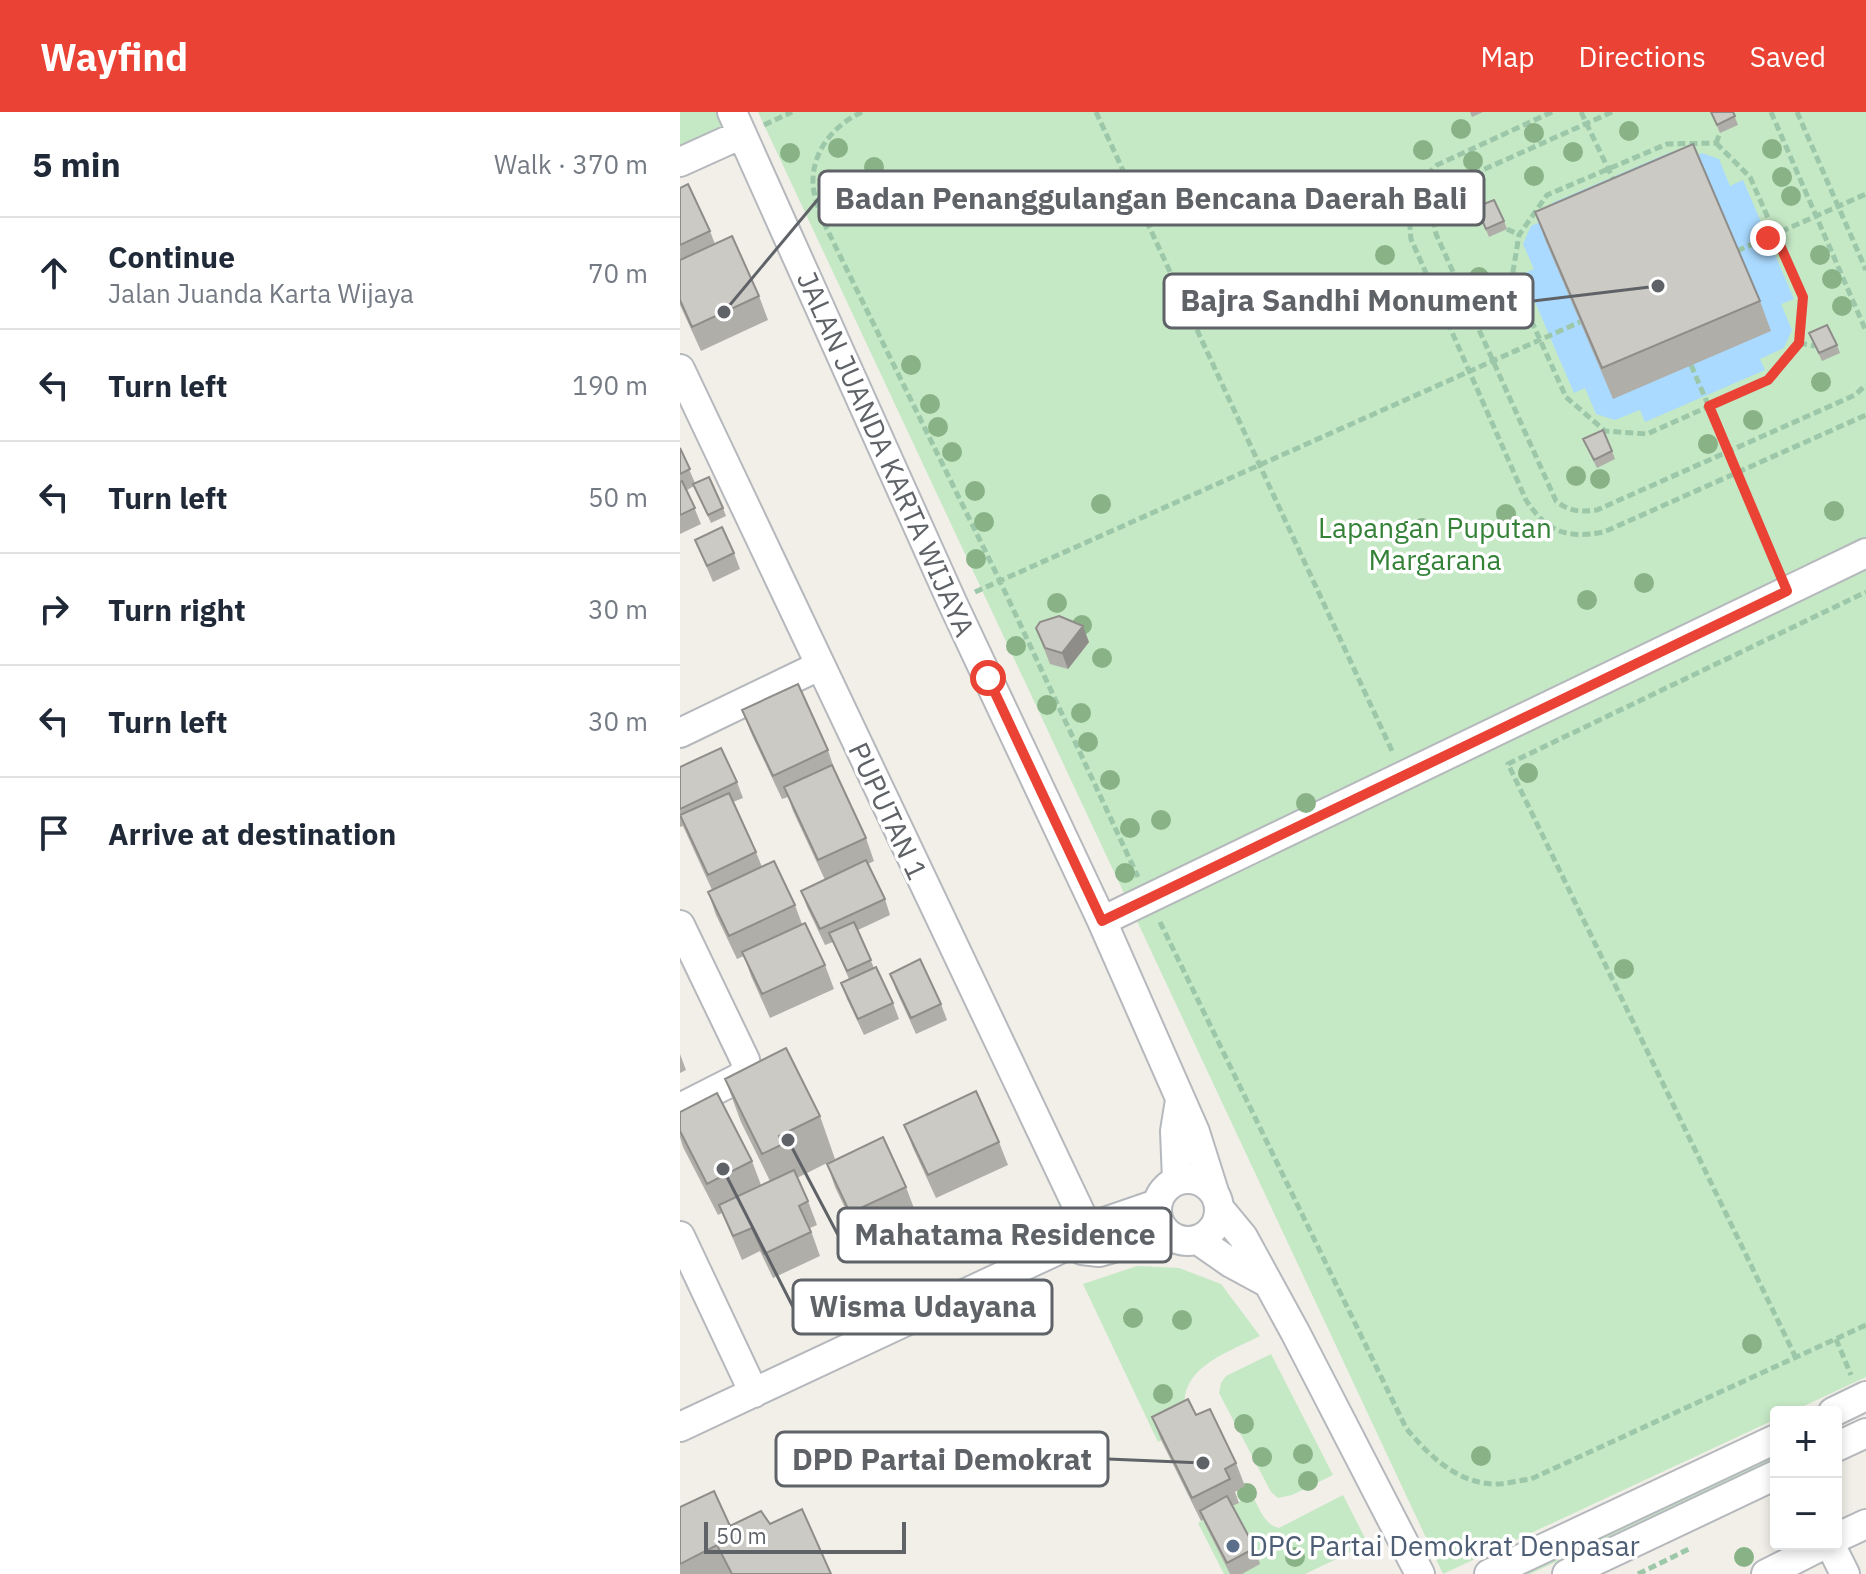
<!DOCTYPE html>
<meta charset="utf-8">
<style>
body{margin:0;font-family:"IBM Plex Sans",sans-serif;background:#f2f2f3;color:#1f2937}
.controls{position:absolute;right:24px;bottom:24px;display:grid;overflow:hidden;border-radius:8px;box-shadow:0 4px 12px #0003}
.controls button{width:72px;height:72px;display:grid;place-items:center;padding:0;border:0;border-bottom:2px solid #e0e1e3;background:#fff;color:#1f2937;font:40px sans-serif}
.scale{position:absolute;left:24px;bottom:20px;width:202px;box-sizing:border-box;padding-left:8px;border:4px solid #5f6368;border-top:0;font-size:22px;line-height:28px;white-space:nowrap;color:#5f6368;-webkit-text-stroke:6px #fff;paint-order:stroke}
.stop{position:absolute;width:24px;height:24px;margin:-18px;border:6px solid #ea4335;border-radius:50%;background:#fff}
.stop.end{background:#ea4335;border-color:#fff;box-shadow:0 2px 8px #0008}
.list{margin:0;padding:0;list-style:none}
h2{display:flex;justify-content:space-between;align-items:center;height:104px;margin:0;padding:0 32px;font-size:34px}
h2 small{font-size:26px;font-weight:400;color:#747a83}
.list li{display:grid;grid-template-columns:52px 1fr auto;gap:24px;align-items:center;box-sizing:border-box;height:112px;padding:0 32px;border-top:2px solid #e0e1e3}
.list b{display:block;font-size:30px;white-space:nowrap}
.list p{margin:0;font-size:26px;white-space:nowrap;color:#747a83}
.list em{font-size:26px;font-style:normal;color:#747a83}
.icon{flex:none;width:44px;height:44px;fill:none;stroke:currentColor;stroke-width:2;stroke-linecap:round;stroke-linejoin:round}
.map{position:relative;flex:none;width:1186px;height:1462px;overflow:hidden}
header{display:flex;align-items:center;gap:48px;box-sizing:border-box;height:112px;padding:0 40px;background:#ea4335;color:#fff}
header strong{font-size:38px}
nav{display:flex;gap:44px;margin-inline-start:auto;font-size:28px}
main{display:flex}
aside{flex:1;background:#fff}
.map>svg:first-child{display:block}
</style>
<header>
<strong>Wayfind</strong>
<nav><a>Map</a><a>Directions</a><a>Saved</a></nav>
</header>
<main>
<aside>
<h2>5 min<small>Walk · 370 m</small></h2>
<ul class="list">
<li><svg class="icon" aria-label="ahead" viewBox="0 0 24 24"><path d="M12 20V5M6 11l6-6 6 6"/></svg><div><b>Continue</b><p>Jalan Juanda Karta Wijaya</p></div><em>70 m</em></li>
<li><svg class="icon" aria-label="left" viewBox="0 0 24 24"><path d="M17 20v-9H6M10 6l-5 5 5 5"/></svg><div><b>Turn left</b></div><em>190 m</em></li>
<li><svg class="icon" aria-label="left" viewBox="0 0 24 24"><path d="M17 20v-9H6M10 6l-5 5 5 5"/></svg><div><b>Turn left</b></div><em>50 m</em></li>
<li><svg class="icon" aria-label="right" viewBox="0 0 24 24"><path d="M7 20v-9h11M14 6l5 5-5 5"/></svg><div><b>Turn right</b></div><em>30 m</em></li>
<li><svg class="icon" aria-label="left" viewBox="0 0 24 24"><path d="M17 20v-9H6M10 6l-5 5 5 5"/></svg><div><b>Turn left</b></div><em>30 m</em></li>
<li><svg class="icon" aria-label="arrive" viewBox="0 0 24 24"><path d="M6 21V4h12l-3 4 3 4H6"/></svg><div><b>Arrive at destination</b></div></li>
</ul>
</aside>
<div class="map">
<svg width="1186" height="1462" viewBox="0 0 1186 1462">
<rect width="100%" height="100%" fill="#f1efe8"/>
<path fill="#c5e8c5" d="M0 0H50L60 21 0 48Z
M78 0H1186V1265L1111 1300H1096V1307L763 1462Z
M457 1154 499 1156 541 1172 580 1224C542 1243 487 1260 510 1314L478 1330 403 1172Z
M591 1242 653 1363 612 1383 598 1386 591 1380 539 1281 541 1271 546 1264Z
M1096 1330V1347L850 1462H816Z
M572 1383C579 1395 584 1413 599 1416L663 1383 688 1432 625 1462H544L518 1411Z"/>
<path fill="#aadaff" d="M991 40 997 52 1022 41 1039 47 1050 74 1063 68 1114 187 1101 192 1112 218 1104 236 1080 247 1085 258 965 310 960 298 935 308 916 302 905 276 894 281 843 162 854 157 843 132 851 114 877 103 872 91Z"/>
<g fill="none" stroke-linecap="round" stroke-linejoin="round">
<defs>
<path id="minor" d="M52 0 272 490 422 809 515 1020 534 1080
M0 50 62 22
M0 257 419 1140
M0 621 139 554
M422 809 1186 441
M0 813 65 948 67 958 59 966 0 996
M477 1098a31 31 0 1 1 62 0a31 31 0 1 1-62 0Z
M497 1068 495 1019 500 988
M539 1096 563 1125 615 1220 740 1462
M0 1124 74 1281
M518 1128 551 1151 586 1170
M402 1138 419 1140 486 1121
M1153 1300 1186 1284
M0 1315 380 1137 407 1116 477 1092
M1156 1335 1186 1321
M1156 1426 1186 1412
M1150 1432 1165 1462
M809 1462 1096 1327
M887 1462 1096 1363
M1086 1462 1145 1432"/>
</defs>
<use href="#minor" stroke="#b5b8bc" stroke-width="32"/>
<path stroke="#9cc7a9" stroke-width="5" stroke-dasharray="8 4" stroke-linecap="butt" d="M182 0C154 13 132 39 133 71 133 81 138 93 140 103L320 469 458 765
M416 0 713 641
M872 0 757 53C732 77 727 93 731 127L846 388C867 420 886 427 924 420L1186 303
M901 0 935 71
M932 0 776 70C758 86 750 98 756 122L876 389C890 400 900 400 917 398L1175 283 1186 273
M1091 0 1186 219
M1117 0 1186 158
M84 13 112 0
M1036 31 1070 65 1123 185 1119 231 1088 268 967 322 925 319 886 285 832 166 839 123 867 83 987 32Z
M1036 31 1040 21
M827 117 839 123
M1057 139 1186 82
M1119 231 1135 234
M1011 253 1098 456
M295 480 900 210
M480 810 726 1316C749 1344 780 1374 820 1372 830 1371 841 1368 851 1367L1186 1213
M1156 1227 1171 1263
M1116 1246 828 652 1186 480
M958 1462 1011 1436"/>
<use href="#minor" stroke="#fff" stroke-width="28"/>
</g>
<g fill="#89b387">
<circle cx="781" cy="17" r="10"/>
<circle cx="949" cy="19" r="10"/>
<circle cx="854" cy="21" r="10"/>
<circle cx="158" cy="36" r="10"/>
<circle cx="1092" cy="37" r="10"/>
<circle cx="743" cy="38" r="10"/>
<circle cx="893" cy="40" r="10"/>
<circle cx="110" cy="41" r="10"/>
<circle cx="793" cy="49" r="10"/>
<circle cx="194" cy="55" r="10"/>
<circle cx="854" cy="64" r="10"/>
<circle cx="1102" cy="65" r="10"/>
<circle cx="1111" cy="84" r="10"/>
<circle cx="705" cy="143" r="10"/>
<circle cx="1140" cy="143" r="10"/>
<circle cx="799" cy="165" r="10"/>
<circle cx="1152" cy="167" r="10"/>
<circle cx="1162" cy="194" r="10"/>
<circle cx="231" cy="253" r="10"/>
<circle cx="1141" cy="270" r="10"/>
<circle cx="250" cy="292" r="10"/>
<circle cx="1073" cy="308" r="10"/>
<circle cx="258" cy="315" r="10"/>
<circle cx="1028" cy="332" r="10"/>
<circle cx="272" cy="340" r="10"/>
<circle cx="896" cy="364" r="10"/>
<circle cx="920" cy="367" r="10"/>
<circle cx="295" cy="379" r="10"/>
<circle cx="421" cy="392" r="10"/>
<circle cx="1154" cy="399" r="10"/>
<circle cx="826" cy="402" r="10"/>
<circle cx="304" cy="410" r="10"/>
<circle cx="742" cy="416" r="10"/>
<circle cx="296" cy="447" r="10"/>
<circle cx="964" cy="471" r="10"/>
<circle cx="907" cy="488" r="10"/>
<circle cx="377" cy="491" r="10"/>
<circle cx="402" cy="513" r="10"/>
<circle cx="336" cy="534" r="10"/>
<circle cx="422" cy="546" r="10"/>
<circle cx="367" cy="593" r="10"/>
<circle cx="401" cy="601" r="10"/>
<circle cx="408" cy="630" r="10"/>
<circle cx="848" cy="661" r="10"/>
<circle cx="430" cy="668" r="10"/>
<circle cx="626" cy="691" r="10"/>
<circle cx="481" cy="708" r="10"/>
<circle cx="450" cy="716" r="10"/>
<circle cx="445" cy="761" r="10"/>
<circle cx="944" cy="857" r="10"/>
<circle cx="453" cy="1206" r="10"/>
<circle cx="502" cy="1208" r="10"/>
<circle cx="1072" cy="1232" r="10"/>
<circle cx="483" cy="1282" r="10"/>
<circle cx="564" cy="1312" r="10"/>
<circle cx="623" cy="1342" r="10"/>
<circle cx="801" cy="1344" r="10"/>
<circle cx="582" cy="1345" r="10"/>
<circle cx="628" cy="1369" r="10"/>
<circle cx="567" cy="1381" r="10"/>
<circle cx="615" cy="1445" r="10"/>
<circle cx="1064" cy="1445" r="10"/>
</g>
<path fill="#afaea9" d="M790 0H803L792 5Z
M1031 0H1053L1058 13 1040 21Z
M0 76 30 119 35 132 79 184 88 208 21 239 0 193Z
M796 95 824 109 827 117 809 125Z
M855 100 1080 189 1091 219 933 287 866 130Z
M1129 221 1157 233 1160 241 1142 249Z
M903 327 932 339 935 347 917 356Z
M0 336 15 371 43 396 46 404 31 411 14 374 7 378 21 412 0 422Z
M15 428 54 441 60 457 33 470Z
M356 516 409 530 388 557 370 552Z
M62 598 148 638 156 662 186 726 194 749 188 752 205 787 210 803 178 818 194 856 213 891 219 907 184 923 167 887 161 871 169 867 153 830 145 833 127 795 121 779 145 768 113 699 108 685 102 687 71 621Z
M0 655 57 670 63 686 53 690 76 740 82 755 115 793 122 812 145 853 154 877 90 906 71 864 64 844 57 847 36 803 28 780 32 778 3 714 0 715Z
M210 862 261 892 267 908 236 922 216 878Z
M0 942 6 958 0 961Z
M45 967 140 1004 155 1047 117 1066 128 1089 137 1113 130 1116 140 1144 93 1166 80 1139 62 1148 42 1101 38 1103 3 1035 0 1025V1000L72 1049 81 1073 90 1069 61 1010Z
M224 1013 319 1030 328 1053 256 1086 233 1036Z
M147 1052 226 1075 235 1099 179 1125 155 1075Z
M516 1303 556 1351 565 1374 555 1380 559 1391 552 1394 575 1436 580 1452 562 1462H550L523 1408 521 1409 481 1328 472 1305Z
M0 1395 50 1414 90 1412 151 1462H0Z"/>
<path fill="#8f8d8a" d="M403 514 409 530 388 557 382 541Z"/>
<path fill="#cccac5" stroke="#8f8d8a" stroke-width="2" d="M1031 0H1053L1055 4 1037 13Z
M1013 32 1080 189 922 256 855 100Z
M8 72 30 119 0 133V76Z
M814 88 824 109 806 117 796 95Z
M52 124 79 184 12 215 0 188V148Z
M1147 213 1157 233 1139 241 1129 221Z
M923 318 932 339 914 348 903 327Z
M0 336 10 357 0 362Z
M29 365 43 396 28 403 13 372Z
M2 369 15 396 0 403V370Z
M42 415 54 441 27 454 15 428Z
M379 504 403 514 382 541 365 536 356 516 360 510Z
M118 572 148 638 93 664 62 598Z
M41 636 57 670 0 697V655Z
M152 653 186 726 138 748 104 675Z
M49 681 76 740 28 763 0 703Z
M186 748 205 787 140 817 121 779Z
M94 749 115 793 49 824 28 780Z
M174 810 191 848 167 859 149 821Z
M125 811 145 853 82 882 62 840Z
M240 847 261 892 231 906 210 862Z
M196 855 213 891 178 907 161 871Z
M106 936 140 1004 99 1024 103 1032 82 1042 45 967Z
M296 979 319 1030 248 1063 224 1013Z
M37 981 72 1049 27 1072 0 1019V1000Z
M203 1025 226 1075 170 1101 147 1052Z
M114 1058 128 1089 119 1094 131 1120 84 1142 72 1116 53 1124 39 1093Z
M508 1287 516 1303 530 1297 556 1351 545 1357 550 1367 512 1386 472 1305Z
M34 1379 50 1414 81 1399 90 1412 122 1397 151 1462H52L37 1433 0 1452V1395Z
M547 1384 575 1436 547 1451 520 1399Z"/>
<g fill="none" stroke-linecap="round" stroke-linejoin="round">
<path stroke="#ea4335" stroke-width="10" d="M308 566 422 809 1107 479 1029 294 1088 268 1119 231 1123 185 1095 122 1088 126"/>
</g>
<circle fill="#5c6f8a" stroke="#fff" stroke-width="3" cx="553" cy="1434" r="8"/>
<g text-anchor="middle" stroke-width="7" stroke-linejoin="round" paint-order="stroke">
<g font-size="28" fill="#5f6368" stroke="#fff">
<text transform="translate(206 342) rotate(66)" y="10">JALAN JUANDA KARTA WIJAYA</text>
<text transform="translate(208 699) rotate(65)" y="10">PUPUTAN 1</text>
</g>
<g font-size="28" fill="#348238" stroke="#fff">
<text x="755" y="426">Lapangan Puputan<tspan x="755" dy="32">Margarana</tspan></text>
</g>
<g font-size="28" fill="#4e5e75" stroke="#fff" text-anchor="start">
<text x="569" y="1444">DPC Partai Demokrat Denpasar</text>
</g>
</g>
<path fill="none" stroke="#5f6368" stroke-width="3" d="M44 200L139 86M978 174L853 189M108 1028L158 1123M43 1057L113 1195M523 1351L428 1347"/>
<g fill="#5f6368" stroke="#fff" stroke-width="3">
<circle cx="44" cy="200" r="8"/>
<circle cx="978" cy="174" r="8"/>
<circle cx="108" cy="1028" r="8"/>
<circle cx="43" cy="1057" r="8"/>
<circle cx="523" cy="1351" r="8"/>
</g>
<g fill="#fff" stroke="#5f6368" stroke-width="3">
<rect x="139" y="59" width="665" height="54" rx="8"/>
<rect x="484" y="162" width="369" height="54" rx="8"/>
<rect x="158" y="1096" width="333" height="54" rx="8"/>
<rect x="113" y="1168" width="259" height="54" rx="8"/>
<rect x="96" y="1320" width="332" height="54" rx="8"/>
</g>
<g font-size="30" text-anchor="middle" font-weight="bold" fill="#5f6368">
<text x="471" y="97">Badan Penanggulangan Bencana Daerah Bali</text>
<text x="669" y="199">Bajra Sandhi Monument</text>
<text x="325" y="1133">Mahatama Residence</text>
<text x="243" y="1205">Wisma Udayana</text>
<text x="262" y="1358">DPD Partai Demokrat</text>
</g>
</svg>
<div class="controls">
<button>+</button>
<button>−</button>
</div>
<div class="scale">50 m</div>
<div class="stop" style="left:308px;top:566px"></div>
<div class="stop end" style="left:1088px;top:126px"></div>
</div>
</main>
